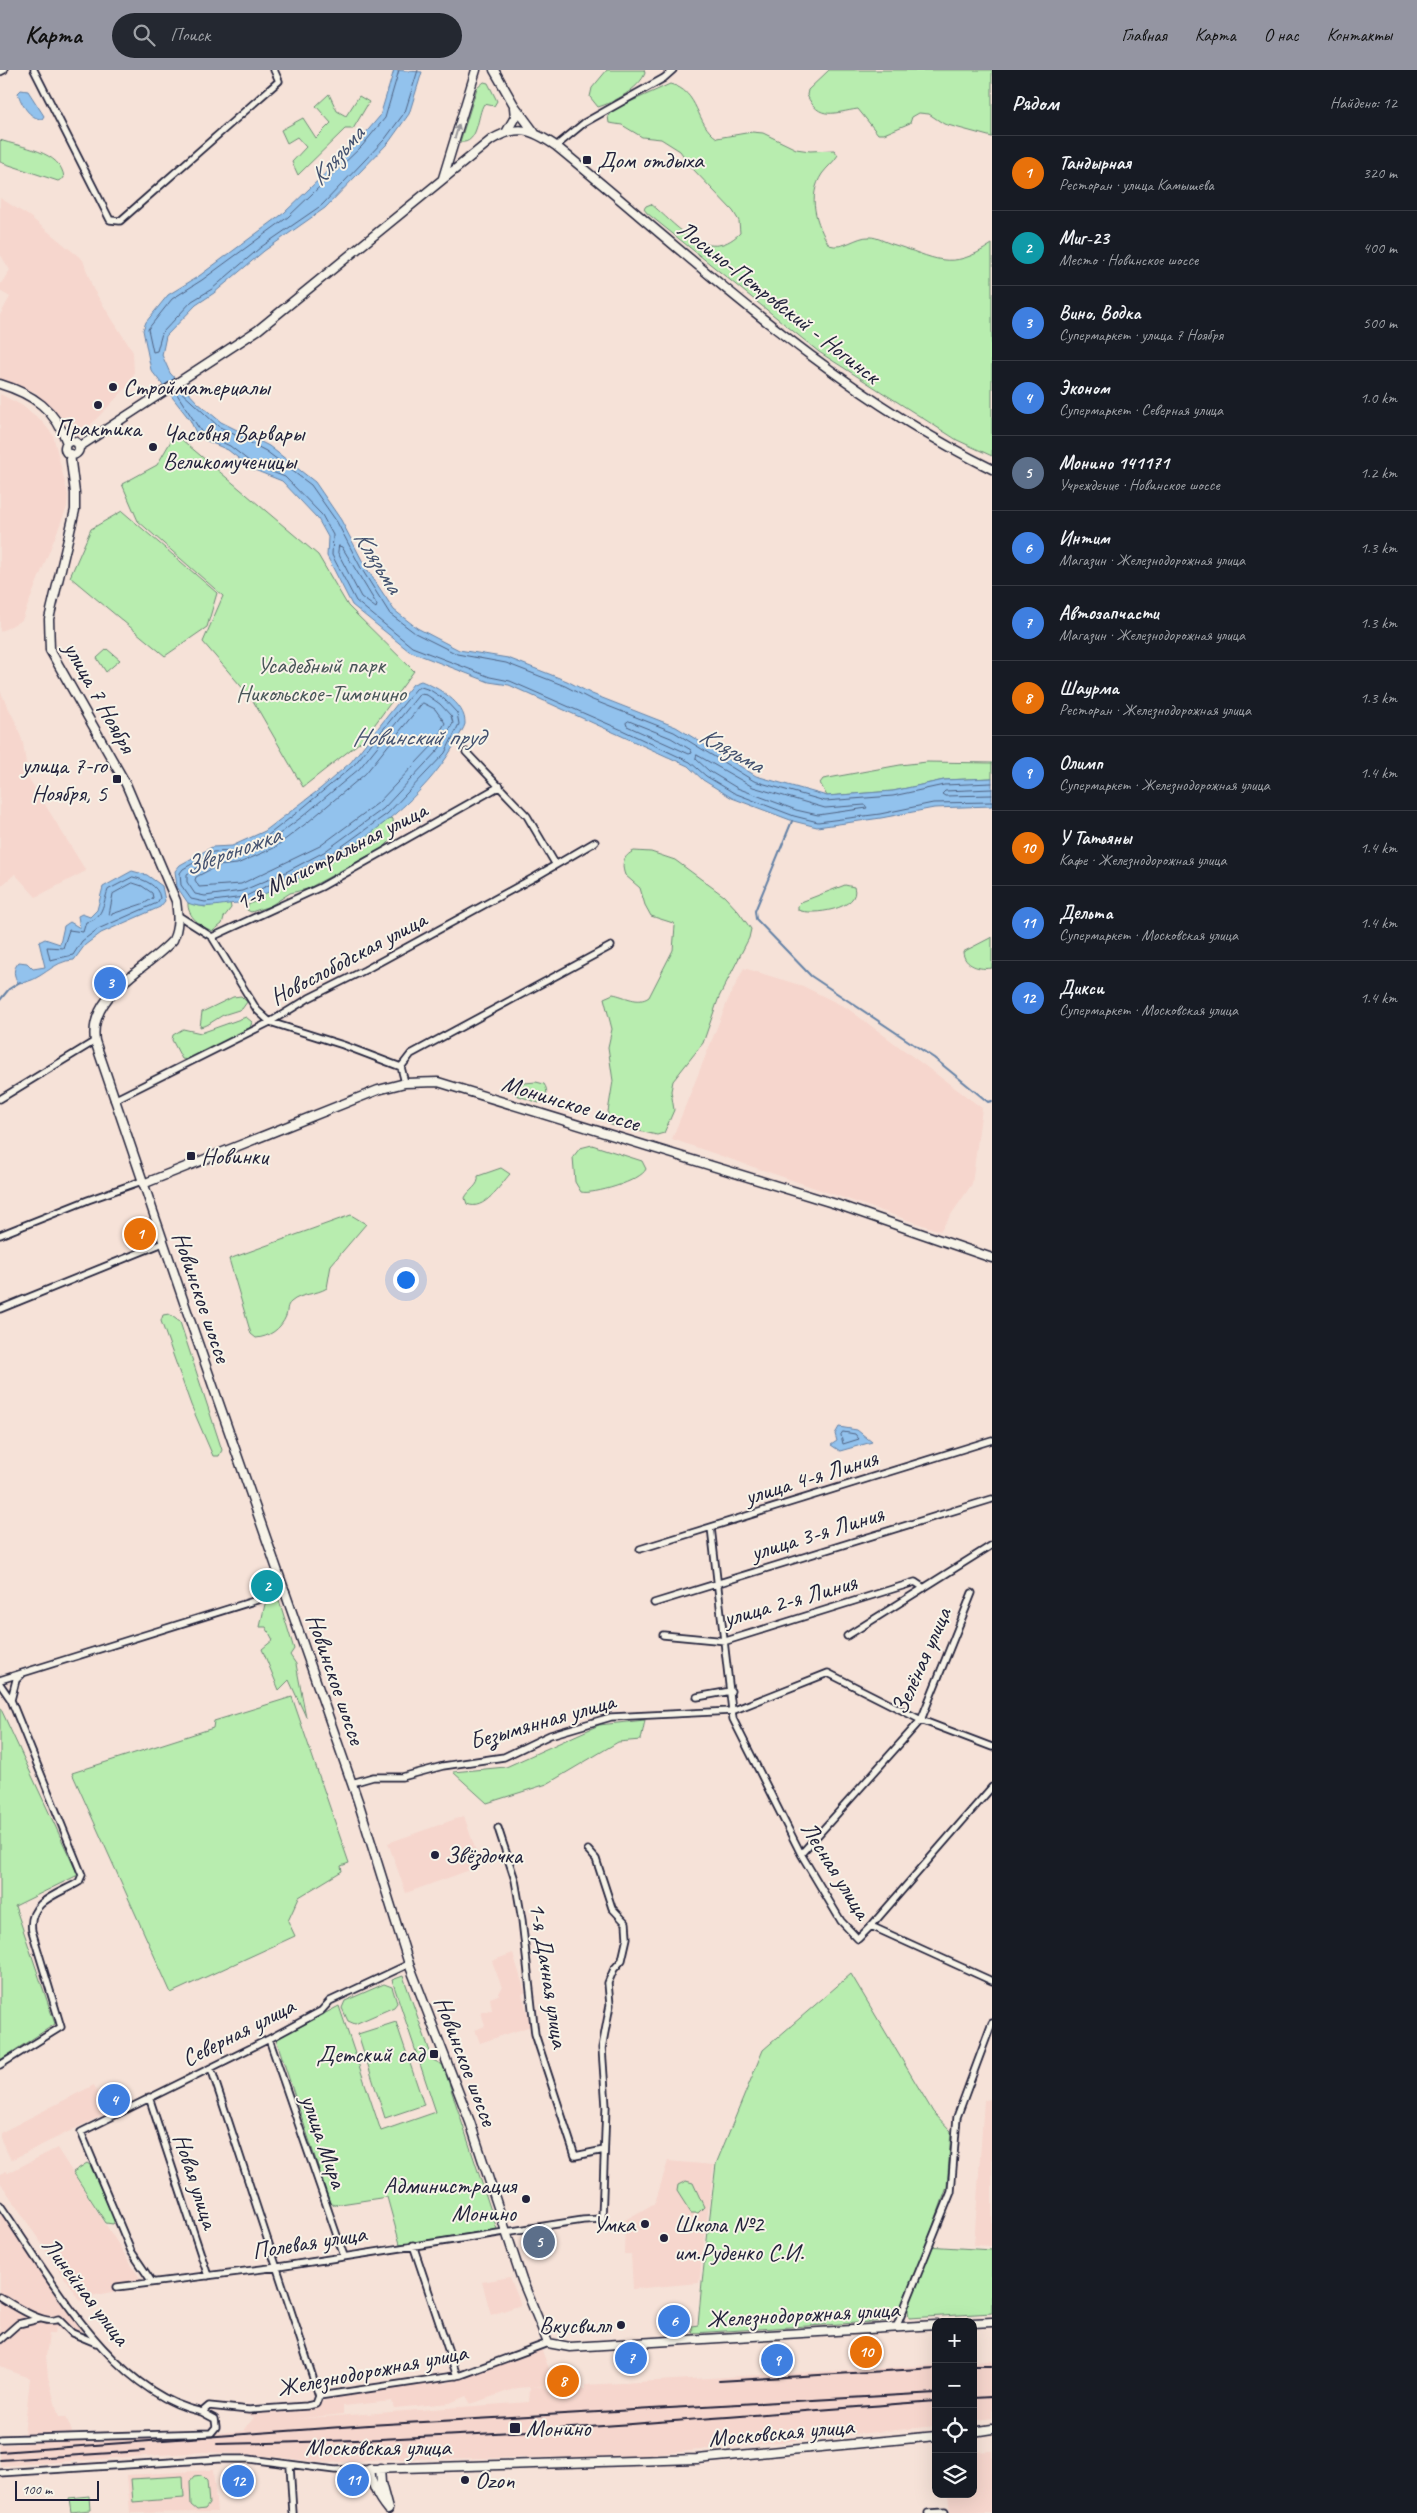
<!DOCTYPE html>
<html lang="ru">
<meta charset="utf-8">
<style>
body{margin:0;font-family:Caveat,sans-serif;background:#242831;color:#f1f3f6}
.controls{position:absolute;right:15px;bottom:15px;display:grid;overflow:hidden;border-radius:10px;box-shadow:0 5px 20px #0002}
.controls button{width:45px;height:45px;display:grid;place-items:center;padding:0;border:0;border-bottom:1px solid #363941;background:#171b24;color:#f1f3f6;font:25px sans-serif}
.scale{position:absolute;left:15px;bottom:12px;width:84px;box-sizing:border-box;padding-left:5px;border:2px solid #22223b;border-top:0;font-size:14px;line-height:18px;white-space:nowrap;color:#22223b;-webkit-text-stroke:4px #f7f3e8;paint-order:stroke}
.you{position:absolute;left:405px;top:1209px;width:18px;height:18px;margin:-12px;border:4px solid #fff;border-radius:50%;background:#1a73e8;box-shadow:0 0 0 8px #1a73e833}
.badge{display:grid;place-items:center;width:32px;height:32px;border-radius:50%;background:#9495a2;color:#fff;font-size:16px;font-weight:700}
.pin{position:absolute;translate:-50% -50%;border:2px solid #fff;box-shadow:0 1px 5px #0006}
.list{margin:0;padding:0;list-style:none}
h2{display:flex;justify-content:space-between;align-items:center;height:65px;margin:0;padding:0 20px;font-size:21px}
h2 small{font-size:16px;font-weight:400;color:#9ea1a6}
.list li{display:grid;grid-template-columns:32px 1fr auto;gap:15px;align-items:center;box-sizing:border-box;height:75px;padding:0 20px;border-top:1px solid #363941}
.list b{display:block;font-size:19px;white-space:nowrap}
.list p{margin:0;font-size:16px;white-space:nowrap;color:#9ea1a6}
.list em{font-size:16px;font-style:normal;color:#9ea1a6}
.icon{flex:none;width:28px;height:28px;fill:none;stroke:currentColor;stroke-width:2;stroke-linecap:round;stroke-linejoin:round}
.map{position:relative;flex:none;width:992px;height:2443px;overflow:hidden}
header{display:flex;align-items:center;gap:30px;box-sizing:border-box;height:70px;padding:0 25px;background:#9495a2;color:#111}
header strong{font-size:24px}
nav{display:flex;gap:28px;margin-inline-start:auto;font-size:18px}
.search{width:350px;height:45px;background:#242831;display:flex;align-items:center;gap:12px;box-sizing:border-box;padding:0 18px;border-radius:28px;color:#9ea1a6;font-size:19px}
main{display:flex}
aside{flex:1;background:#171b24}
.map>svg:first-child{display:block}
</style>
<header>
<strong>Карта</strong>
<div class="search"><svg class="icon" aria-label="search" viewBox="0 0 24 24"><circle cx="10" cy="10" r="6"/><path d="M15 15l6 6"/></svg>Поиск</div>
<nav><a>Главная</a><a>Карта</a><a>О нас</a><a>Контакты</a></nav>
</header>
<main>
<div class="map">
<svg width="992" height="2443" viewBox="0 0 992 2443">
<rect width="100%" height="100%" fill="#f6e2d8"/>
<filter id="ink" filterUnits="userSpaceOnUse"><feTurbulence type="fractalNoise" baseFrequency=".02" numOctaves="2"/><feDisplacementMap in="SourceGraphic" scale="10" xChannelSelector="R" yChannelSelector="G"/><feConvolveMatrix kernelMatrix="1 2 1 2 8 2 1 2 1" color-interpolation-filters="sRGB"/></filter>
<g filter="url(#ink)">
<path fill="#f6d6cd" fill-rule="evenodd" d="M0 128 29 146 83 190 93 219 133 282 134 304 127 317 79 367H74L62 348 35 322 0 309V245L10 227 0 221V215L10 200 0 184Z
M0 324 21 335 40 349 53 365 68 425 67 437 22 550 0 562Z
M0 621 16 653 23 673 28 707 86 801 36 827 15 804 0 817Z
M744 898 803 916 847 938 982 1038 972 1114 940 1161 672 1069 728 930Z
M464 1746 481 1796 406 1823 388 1773Z
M513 1883 525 1922 522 1924 531 1956 480 1973 475 1960 485 1956 481 1942 492 1940 490 1928 498 1925 502 1918 492 1891Z
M94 2015 107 2043 11 2090 0 2068V2063Z
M992 2029V2176L974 2175 984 2030Z
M57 2078 141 2210 117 2214V2221L85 2227 80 2231 0 2112V2105L5 2101 8 2103Z
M668 2091 714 2095 699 2213 633 2219 631 2184H624L625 2150 655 2133Z
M0 2143 82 2260 71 2266 56 2257 55 2264H49L46 2286 48 2307 59 2347H66L73 2364H24L30 2308 5 2299 0 2295Z
M510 2207 521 2235 491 2245 482 2212Z
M541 2278 553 2309 548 2315 530 2317 547 2316 549 2321 585 2319V2315L936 2295V2356L631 2387 385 2389 327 2393 256 2385 204 2382 0 2396V2375L75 2370 87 2372 244 2361 254 2347 237 2342 280 2341 318 2335 324 2330 325 2325 443 2310 444 2314ZM530 2317 529 2332 295 2349 343 2344V2336L392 2331 394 2338 450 2333 466 2326 471 2334 517 2318Z
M992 2291V2348L973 2351V2292Z
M992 2381V2443H950L948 2424H973V2382Z
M213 2400 217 2442 130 2443 127 2405Z"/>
<path fill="#b8edaf" stroke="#6d8875" d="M607 0H644L645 3C640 18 613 33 598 37L590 27 592 18Z
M829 0H992V67L944 54 929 44 919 43 912 47 910 53 884 64H878L858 39C835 42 819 52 807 25L808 20Z
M484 12 488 13 497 31 494 36 484 34C477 44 479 75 460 72L477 18Z
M670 14C700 21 695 54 717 68L752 62 763 63 796 79 810 81 834 80 838 85C834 92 827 97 822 104 807 127 816 153 829 175 844 180 856 166 870 167 877 167 885 172 892 174 935 187 949 203 992 174V386L957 370 819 282 647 143 644 139 646 136 651 134C676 154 707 196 740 163L739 151 733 141 692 98 680 81 661 69 642 67 622 55 609 53 608 46 612 40Z
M329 24 337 41 346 46 359 26 369 32 353 59H345L298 105 292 92 306 77 297 67 287 73 281 60 303 48 316 68 331 53 316 36Z
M0 70C20 77 62 81 64 108L58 111 0 92Z
M175 364 318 485 348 536 414 601 364 669 303 717 252 629 203 572 223 526 138 451 122 414 157 395Z
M122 441 217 523 207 557 165 586 70 507 91 459Z
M107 579 120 590 106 602 97 588Z
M927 692 992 693V708L944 710 893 721 827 726 820 713 823 709 900 695Z
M390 748 393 749 394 767 384 777 307 819 290 823 270 836 251 842 247 840 248 835 256 831 262 825 330 792Z
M634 781 651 782 675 790 724 826 738 841 751 859 749 868 719 927 703 973 673 1011 671 1021 674 1040 664 1063 657 1065 611 1055 607 1048 613 1011 608 977 612 959 604 928 613 924C625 926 638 935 649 927L673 880 675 856 673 853 651 846 645 835 640 818 625 805C621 794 623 786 634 781Z
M845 815 854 817C862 839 811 846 798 840V835L801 832Z
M230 832 231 838 224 847 222 854 213 861C201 857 187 846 188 833L205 837Z
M992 867V898C980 900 964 896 963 882Z
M241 926 247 932 242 939 223 945 207 955 200 957 202 942 233 927Z
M246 947 252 952 250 958 188 990 182 989 172 970 173 965 183 959 201 963Z
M536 1012 544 1014C549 1021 547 1029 539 1033L516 1025 512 1020 514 1014Z
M592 1075 642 1091 646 1099C641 1111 593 1125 581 1122L575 1112 573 1087 580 1078Z
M501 1098 510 1104C500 1115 484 1142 467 1134L465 1128C468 1120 480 1116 478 1106Z
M351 1145 366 1154 331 1195 327 1218C316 1225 301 1223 291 1232 286 1236 288 1240 286 1246 281 1259 269 1267 256 1268L251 1264 229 1189Z
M169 1244 180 1252 222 1380 219 1386H213L191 1335 161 1251 163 1245Z
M279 1530 294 1579 290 1585 296 1594 306 1647 289 1610 279 1620 262 1579 273 1570 266 1557H260L265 1534Z
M292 1627 349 1793 341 1796 342 1801 299 1827 288 1851 295 1866 171 1923 72 1703 213 1658 214 1651Z
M0 1637 78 1805 15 1836 55 1954 0 1990Z
M645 1650 641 1670 618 1672 547 1714 487 1733 453 1702 506 1697 599 1655Z
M851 1904 933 2042 951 2061 947 2117 926 2176 992 2180V2243L909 2248 908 2240 895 2241 889 2251 692 2263V2256L698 2255 702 2212 716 2094 763 1980Z
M403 1906 433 1990 443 1995 497 2159 400 2174 387 2127 334 2135 330 2133 276 1969 339 1936 381 2061 436 2042 392 1910Z
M384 1914 392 1917 397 1933 394 1937 355 1954 348 1951 342 1938 345 1931Z
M396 1952 424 2035 385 2048 358 1964Z
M87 2093 90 2095 115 2151 113 2154 106 2153 73 2102Z
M686 2111 693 2113 704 2137 698 2143H691L677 2121 678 2115Z
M183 2406 184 2428 133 2432 131 2409Z
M202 2406 207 2411 209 2434 205 2439 197 2440 191 2435 190 2412 194 2407Z
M89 2426 90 2440 71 2442 69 2428Z"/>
<path fill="#92c2ed" stroke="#6582a6" d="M394 0 422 2 409 44 389 72 325 138 264 181 214 223 196 235 166 266 162 285 170 303 198 333 221 352 269 376 315 412 341 450 365 496 394 540 417 558 459 580 508 588 567 611 592 624 676 657 756 706 827 726 893 721 944 710 992 708V736L934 738 881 748 817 757 793 751 732 728 703 710 688 696 509 615 489 612 409 581 352 535 327 486 328 467 318 449 282 411 252 399 228 380 198 367 190 350 151 300 143 260 146 252 168 225 199 206 284 143 358 72 380 46Z
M21 20 28 21 44 46 42 49C30 49 21 34 18 23Z
M421 611C437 617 466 633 465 654 464 658 460 664 458 668 432 719 379 760 331 791 304 808 273 819 245 833 226 832 206 841 188 833L177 817 175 801 180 795 212 777 232 776 265 761 320 719 351 692 413 614Z
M132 801 147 805 162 816 165 831 160 837 101 863 85 875 74 890C52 890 41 913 18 913 14 905 12 900 19 892L27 893 33 899 45 897 39 872 45 869 60 874 64 856 70 852 80 858 78 846 82 844 90 847 97 840 103 817Z
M839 1357 857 1360 872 1372 840 1381 831 1375 837 1371 835 1364Z"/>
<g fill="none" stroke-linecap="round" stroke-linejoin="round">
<path stroke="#4f6282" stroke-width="1" d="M399 0 385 48 362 76 288 147 202 210 172 229 148 259 153 282 157 281 162 263 192 231 212 219 261 177 322 135 385 69 405 42 418 0
M339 476 342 477 377 535 376 538 361 527 338 483Z
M421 617 430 620 444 629 457 643 459 654 445 683 387 744 327 787 244 827 205 832 191 829 181 815 180 803 183 799 213 782 233 781 267 766 299 741 354 695 416 619Z
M420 624 427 625 440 634 451 646 453 653 439 679 383 739 324 782 284 803 242 821 205 826 195 824 187 812V804L215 788 235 787 270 771 303 746 359 699Z
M423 633 435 639 445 653 433 675 378 733 320 776 241 814 199 817 195 810 196 807 217 796 237 794 274 778 308 752 365 704Z
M629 651 671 668 691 680 692 683 689 684 627 656 626 653Z
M697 685 753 717 825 738 865 735 867 738 818 745 796 740 737 718 709 701 696 689Z
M992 713 944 715 893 726 825 731 754 711 674 662 590 629 565 616 506 593 457 584 415 563 390 544 361 498 337 452 311 415 266 381 218 356 179 320 175 321 202 363 230 376 254 395 285 407 322 445 333 465 332 485 356 531 412 577 490 607 510 611 622 660 690 692 706 706 734 723 794 746 818 752 880 744 933 733 992 732
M992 719 945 721 942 724 945 726 992 725
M133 807C145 810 158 815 160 828L157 833 98 859 82 871 73 885 50 890 47 877 63 878 69 860 83 862 86 852C103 850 103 833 108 820Z
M133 813 142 816 152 823 153 828 145 833 109 845 113 824Z
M843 1362 855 1364 859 1369 843 1374 841 1365Z"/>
<path stroke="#6582a6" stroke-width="2" d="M792 751 755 841 756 849 811 906 934 988 988 1032 992 1031
M0 930 9 919 20 912"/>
<defs>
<path id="street" d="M34 0 110 150 120 151 279 11 274 0
M0 2 4 0
M556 76 584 53 664 8 673 0
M466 682 527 746 556 795
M179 846 212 867 321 817 500 716
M212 867 257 940 270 952 343 975 401 997
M405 1013 401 997 411 984 611 876
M0 1029 95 971
M114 1030 270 952 309 928 365 900 535 807 595 772
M0 1165 88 1130 142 1111
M0 1239 163 1173
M711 1457 733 1649 801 1784 841 1851 858 1869 871 1856 992 1911
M640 1479 992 1370
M654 1533 992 1429
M663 1565 726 1571 915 1512 924 1518
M847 1566 992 1475
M0 1610 286 1521
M0 1614 11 1630 82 1805 79 1812C59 1824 27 1831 32 1861L61 1957 0 1995
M697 1627 731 1621
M11 1630 16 1610 23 1603
M352 1713 373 1707H402L443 1696 504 1687 550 1665 611 1647 732 1641 828 1603 921 1650 992 1677
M498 1758 515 1810 522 1850 535 1964 575 2086 604 2080
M801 1784 921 1650 972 1523
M871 1856 992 1717
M269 1969 344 2186
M211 1998 319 2326
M149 2027 208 2206
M0 2135C49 2205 111 2323 202 2342L209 2336 249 2340 307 2336 316 2334 319 2326
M413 2175 457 2306
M152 2212 131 2181 81 2062 269 1969 321 1941 330 1931 409 1894
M117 2217 278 2197 583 2150 602 2149 606 2037 602 1978 610 1935 608 1913 614 1899 622 1890 627 1868 626 1853 612 1838 596 1789 588 1780
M0 2227C13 2235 44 2256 58 2249L72 2263 96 2273
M896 2258 951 2122 957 2047 992 1953
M0 2270 18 2254 39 2249
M319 2326 461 2305 548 2273
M0 2369 211 2363 216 2357 215 2349 202 2342
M290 2396 293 2443
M0 2403 219 2389H249L335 2400 370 2399
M928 2443 945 2442"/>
<path id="secondary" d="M494 0 514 35 534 62
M507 61 515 47 514 37
M443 108 476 0
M0 314C33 324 56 340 67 373
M65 378a7 7 0 1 1 14 0a7 7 0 1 1-14 0Z
M79 377 258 260 491 70C518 54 531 59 556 76 694 189 830 320 992 399
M70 384 75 423V440L49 549 50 580 126 714 176 831C178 845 179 857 173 870 146 900 88 924 95 971L191 1253 358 1731 409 1894 470 2052 522 2210 548 2273 570 2277 936 2255
M143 1114 378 1020 405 1013 438 1012 836 1134 992 1188
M973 2253 992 2252
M973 2362 992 2359
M380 2398 381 2413 388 2439
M388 2440C378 2428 371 2415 370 2399L697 2389 936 2366"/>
</defs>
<use href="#street" stroke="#22223b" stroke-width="9"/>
<use href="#secondary" stroke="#22223b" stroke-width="11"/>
<use href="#street" stroke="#f7f3e8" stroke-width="5.5"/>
<use href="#secondary" stroke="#f7f3e8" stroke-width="8"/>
<path stroke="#22223b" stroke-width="2" d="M973 2296H992
M719 2311 936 2298
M973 2328 992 2327
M217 2374C457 2370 697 2349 936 2331
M0 2382 369 2355 936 2323
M0 2390 144 2381"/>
</g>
<defs><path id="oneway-solid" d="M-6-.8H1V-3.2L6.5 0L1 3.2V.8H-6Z" transform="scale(1.25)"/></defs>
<use fill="#97959a" href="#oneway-solid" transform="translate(457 61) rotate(-73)"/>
</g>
<g fill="#22223b" stroke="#f7f3e8" stroke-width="2">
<rect x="582" y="85" width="10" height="10" rx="2.5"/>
<circle cx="113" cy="317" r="5"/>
<circle cx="98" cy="335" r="5"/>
<circle cx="153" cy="377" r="5"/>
<rect x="112" y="704" width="10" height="10" rx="2.5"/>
<rect x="186" y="1081" width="10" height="10" rx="2.5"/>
<circle cx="435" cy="1785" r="5"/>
<rect x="429" y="1979" width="10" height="10" rx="2.5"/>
<circle cx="526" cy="2129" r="5"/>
<circle cx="645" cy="2154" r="5"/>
<circle cx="664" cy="2168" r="5"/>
<circle cx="621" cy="2255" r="5"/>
<rect x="509" y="2352" width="12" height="12" rx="2.5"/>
<circle cx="465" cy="2410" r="5"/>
</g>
<g text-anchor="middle" stroke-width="4" stroke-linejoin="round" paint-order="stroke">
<g font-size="24" fill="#22223b" stroke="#f7f3e8" text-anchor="start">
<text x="597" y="98">Дом отдыха</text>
<text x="123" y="325">Стройматериалы</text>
<text x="98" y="366" text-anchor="middle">Практика</text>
<text x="163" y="371">Часовня Варвары<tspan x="163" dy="28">Великомученицы</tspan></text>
<text x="107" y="703" text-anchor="end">улица 7-го<tspan x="107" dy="28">Ноября, 5</tspan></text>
<text x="201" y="1094">Новинки</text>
<text x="445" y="1793">Звёздочка</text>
<text x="424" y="1992" text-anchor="end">Детский сад</text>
<text x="516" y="2123" text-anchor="end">Администрация<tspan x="516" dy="28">Монино</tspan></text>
<text x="635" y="2162" text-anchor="end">Умка</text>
<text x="674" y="2162">Школа №2<tspan x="674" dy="28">им.Руденко С.И.</tspan></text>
<text x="611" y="2263" text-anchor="end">Вкусвилл</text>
<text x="526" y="2366">Монино</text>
<text x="475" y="2418">Ozon</text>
</g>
<g font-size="24" fill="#22223b" stroke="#f7f3e8">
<text transform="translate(779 232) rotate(38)" y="8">Лосино-Петровский - Ногинск</text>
<text transform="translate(100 627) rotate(61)" y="8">улица 7 Ноября</text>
<text transform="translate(331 786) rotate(-27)" y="8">1-я Магистральная улица</text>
<text transform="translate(348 888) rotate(-28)" y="8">Новослободская улица</text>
<text transform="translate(571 1033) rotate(17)" y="8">Монинское шоссе</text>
<text transform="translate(202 1227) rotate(71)" y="8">Новинское шоссе</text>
<text transform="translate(811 1407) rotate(-17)" y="8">улица 4-я Линия</text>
<text transform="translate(817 1463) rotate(-17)" y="8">улица 3-я Линия</text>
<text transform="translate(790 1530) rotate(-16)" y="8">улица 2-я Линия</text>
<text transform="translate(921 1591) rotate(-66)" y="8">Зелёная улица</text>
<text transform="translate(336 1609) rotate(71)" y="8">Новинское шоссе</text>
<text transform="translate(542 1651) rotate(-16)" y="8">Безымянная улица</text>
<text transform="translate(836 1800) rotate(58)" y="8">Лесная улица</text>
<text transform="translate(549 1905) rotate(81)" y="8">1-я Дачная улица</text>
<text transform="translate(238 1962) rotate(-27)" y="8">Северная улица</text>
<text transform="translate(466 1991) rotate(69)" y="8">Новинское шоссе</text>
<text transform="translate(324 2071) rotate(71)" y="8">улица Мира</text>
<text transform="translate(196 2111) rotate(72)" y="8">Новая улица</text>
<text transform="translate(309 2172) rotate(-9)" y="8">Полевая улица</text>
<text transform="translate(86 2221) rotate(53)" y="8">Линейная улица</text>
<text transform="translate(803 2244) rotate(-3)" y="8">Железнодорожная улица</text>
<text transform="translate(372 2300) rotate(-11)" y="8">Железнодорожная улица</text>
<text transform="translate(781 2362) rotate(-5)" y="8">Московская улица</text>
<text x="378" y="2385">Московская улица</text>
</g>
<g font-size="24" fill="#485558" stroke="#f7f3e8">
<text x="321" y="603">Усадебный парк<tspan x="321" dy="28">Никольское-Тимонино</tspan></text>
</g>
<g font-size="25" font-style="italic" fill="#445270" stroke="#f7f3e8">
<text transform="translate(336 85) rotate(-49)" y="9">Клязьма</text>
<text transform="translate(379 491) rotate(58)" y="9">Клязьма</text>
<text x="418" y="675">Новинский пруд</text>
<text transform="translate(732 679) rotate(29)" y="9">Клязьма</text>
<text transform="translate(232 780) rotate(-20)" y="9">Звероножка</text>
</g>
</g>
</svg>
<div class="controls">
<button>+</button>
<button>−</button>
<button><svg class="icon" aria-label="locate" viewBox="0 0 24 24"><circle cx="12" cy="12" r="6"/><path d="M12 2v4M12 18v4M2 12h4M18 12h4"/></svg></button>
<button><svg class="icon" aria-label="layers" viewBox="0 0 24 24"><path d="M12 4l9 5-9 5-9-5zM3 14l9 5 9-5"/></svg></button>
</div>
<div class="scale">100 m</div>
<div class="you"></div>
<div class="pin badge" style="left:140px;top:1164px;background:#e8710a">1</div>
<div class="pin badge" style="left:267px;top:1516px;background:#0f9aa8">2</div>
<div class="pin badge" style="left:110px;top:913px;background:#3f7fe0">3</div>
<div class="pin badge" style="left:114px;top:2030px;background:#3f7fe0">4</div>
<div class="pin badge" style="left:539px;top:2172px;background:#5c6f8a">5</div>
<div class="pin badge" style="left:674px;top:2251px;background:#3f7fe0">6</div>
<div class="pin badge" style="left:631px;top:2288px;background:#3f7fe0">7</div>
<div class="pin badge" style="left:563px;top:2311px;background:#e8710a">8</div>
<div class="pin badge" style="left:777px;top:2290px;background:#3f7fe0">9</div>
<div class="pin badge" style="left:866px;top:2282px;background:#e8710a">10</div>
<div class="pin badge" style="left:353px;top:2410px;background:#3f7fe0">11</div>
<div class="pin badge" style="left:238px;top:2411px;background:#3f7fe0">12</div>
</div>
<aside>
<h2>Рядом<small>Найдено: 12</small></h2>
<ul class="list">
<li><span class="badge" style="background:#e8710a">1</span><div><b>Тандырная</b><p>Ресторан · улица Камышева</p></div><em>320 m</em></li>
<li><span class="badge" style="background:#0f9aa8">2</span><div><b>Миг-23</b><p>Место · Новинское шоссе</p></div><em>400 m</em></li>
<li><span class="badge" style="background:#3f7fe0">3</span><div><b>Вино, Водка</b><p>Супермаркет · улица 7 Ноября</p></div><em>500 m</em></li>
<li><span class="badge" style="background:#3f7fe0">4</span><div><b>Эконом</b><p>Супермаркет · Северная улица</p></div><em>1.0 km</em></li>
<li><span class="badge" style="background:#5c6f8a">5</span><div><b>Монино 141171</b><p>Учреждение · Новинское шоссе</p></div><em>1.2 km</em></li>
<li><span class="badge" style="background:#3f7fe0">6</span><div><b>Интим</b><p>Магазин · Железнодорожная улица</p></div><em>1.3 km</em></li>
<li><span class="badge" style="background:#3f7fe0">7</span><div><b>Автозапчасти</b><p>Магазин · Железнодорожная улица</p></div><em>1.3 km</em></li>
<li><span class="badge" style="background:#e8710a">8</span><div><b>Шаурма</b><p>Ресторан · Железнодорожная улица</p></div><em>1.3 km</em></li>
<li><span class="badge" style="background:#3f7fe0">9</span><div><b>Олимп</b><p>Супермаркет · Железнодорожная улица</p></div><em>1.4 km</em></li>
<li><span class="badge" style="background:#e8710a">10</span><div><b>У Татьяны</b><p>Кафе · Железнодорожная улица</p></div><em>1.4 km</em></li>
<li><span class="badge" style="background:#3f7fe0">11</span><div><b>Дельта</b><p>Супермаркет · Московская улица</p></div><em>1.4 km</em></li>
<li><span class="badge" style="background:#3f7fe0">12</span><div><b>Дикси</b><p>Супермаркет · Московская улица</p></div><em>1.4 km</em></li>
</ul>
</aside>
</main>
